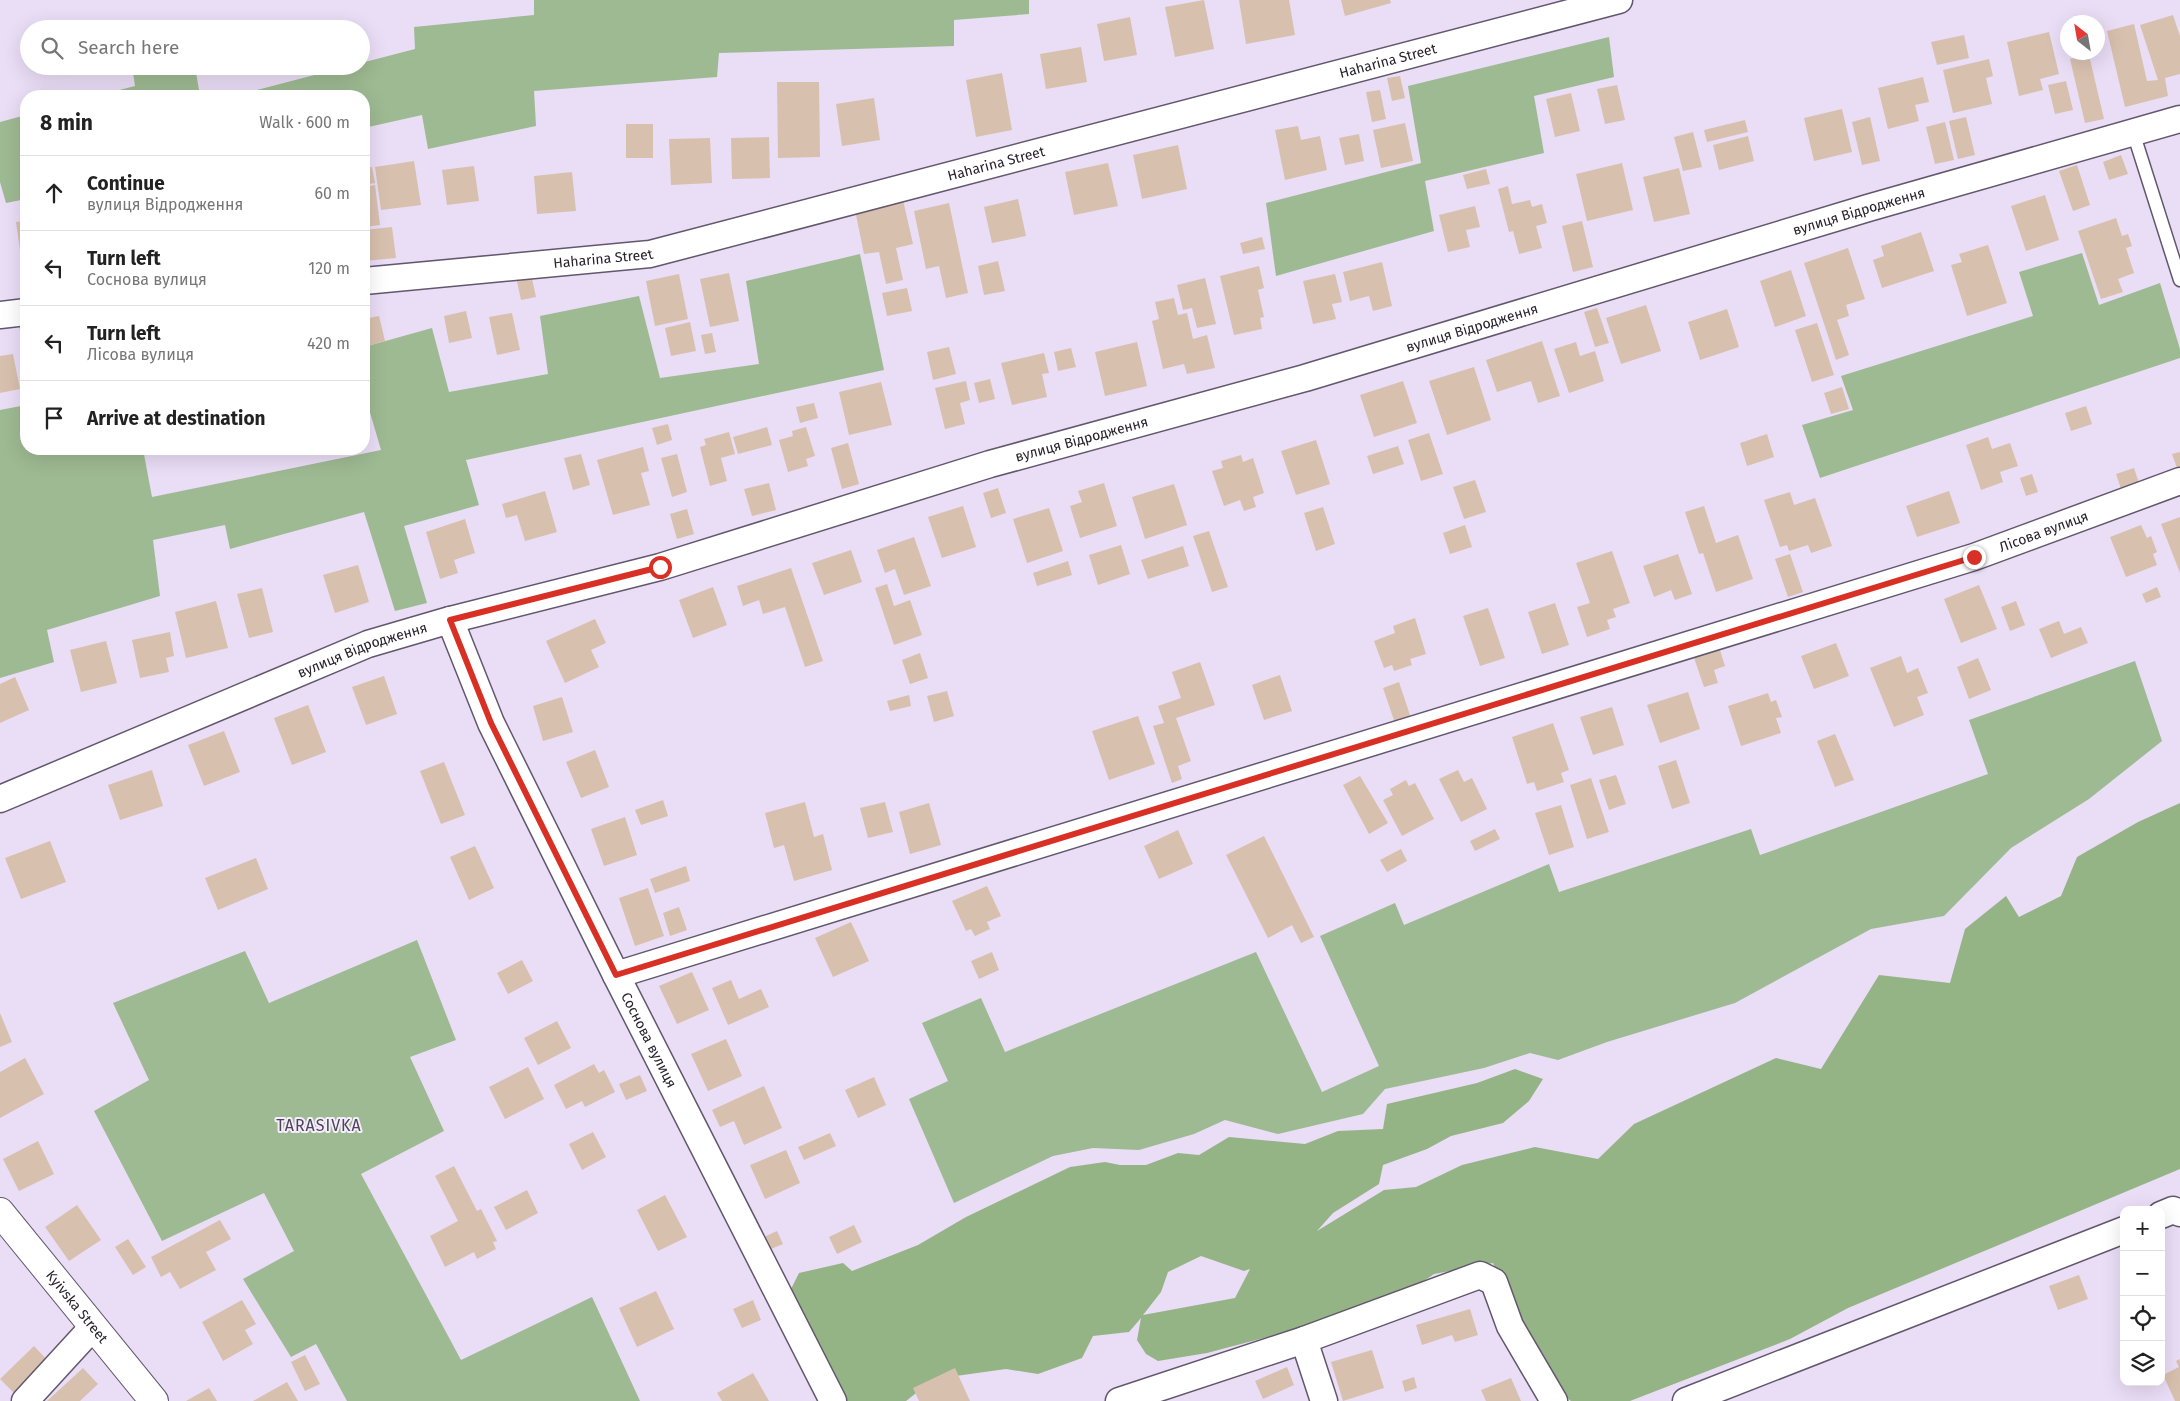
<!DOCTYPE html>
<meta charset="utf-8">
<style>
body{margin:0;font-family:"Fira Sans",sans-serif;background:#f2f2f2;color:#222}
.controls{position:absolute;right:15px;bottom:15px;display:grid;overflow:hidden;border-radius:10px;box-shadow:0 5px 20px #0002}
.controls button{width:45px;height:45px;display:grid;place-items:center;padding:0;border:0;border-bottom:1px solid #e0e0e0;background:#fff;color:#222;font:25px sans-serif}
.compass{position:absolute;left:2060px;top:15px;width:45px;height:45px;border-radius:50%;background:#fff;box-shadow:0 5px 20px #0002;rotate:329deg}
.stop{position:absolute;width:15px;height:15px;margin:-11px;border:4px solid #d93025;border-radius:50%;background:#fff}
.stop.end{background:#d93025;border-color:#fff;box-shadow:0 1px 5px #0008}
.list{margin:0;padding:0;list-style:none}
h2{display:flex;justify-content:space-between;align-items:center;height:65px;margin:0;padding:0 20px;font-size:21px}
h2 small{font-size:16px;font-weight:400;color:#767676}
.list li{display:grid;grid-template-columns:32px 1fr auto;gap:15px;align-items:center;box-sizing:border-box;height:75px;padding:0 20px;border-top:1px solid #e0e0e0}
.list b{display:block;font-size:19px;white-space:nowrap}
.list p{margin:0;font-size:16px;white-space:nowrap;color:#767676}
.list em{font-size:16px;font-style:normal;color:#767676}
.icon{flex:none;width:28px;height:28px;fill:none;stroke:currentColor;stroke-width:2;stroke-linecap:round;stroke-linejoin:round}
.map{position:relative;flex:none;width:2180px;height:1401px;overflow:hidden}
.search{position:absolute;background:#fff;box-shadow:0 5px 20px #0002;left:20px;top:20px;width:350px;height:55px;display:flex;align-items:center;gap:12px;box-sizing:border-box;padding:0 18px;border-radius:28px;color:#767676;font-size:19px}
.panel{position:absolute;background:#fff;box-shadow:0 5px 20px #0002;left:20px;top:90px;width:350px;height:365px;border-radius:20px}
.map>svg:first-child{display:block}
</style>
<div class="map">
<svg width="2180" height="1401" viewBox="0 0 2180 1401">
<rect width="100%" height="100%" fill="#eaddf6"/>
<path fill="#9eba92" d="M534 0H1029V14L954 20V46L719 53 717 77 534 91 536 126 428 149 422 115 364 128V96H234L349 66H361V63L415 49 414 27 534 15Z
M1609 37 1614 77 1534 96 1544 153 1425 181 1434 231 1276 276 1266 203 1421 163 1408 86Z
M132 66H195L200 96H96L135 86Z
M26 115V199L6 203 0 182V122Z
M2082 253 2099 305 2160 283 2180 349V358L1820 478 1802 425 1853 410 1841 376 2033 316 2019 272Z
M860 254 884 370 466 460 479 505 404 526 427 603 395 611 364 512 230 549 225 525 153 540 160 596 47 630 54 662 0 678V410L26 405V449H143L152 497 381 450 364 392V347L432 328 449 392 548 374 540 316 639 296 660 378 759 364 746 281Z
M2135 661 2162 741 2089 799 2011 848 1944 916 1871 929 1735 1003 1607 1042 1558 1060 1530 1053 1484 1068 1385 1089 1363 1114 1278 1134 1225 1120 1194 1134 1139 1150 1093 1148 1053 1156 954 1203 909 1099 948 1081 922 1023 981 998 1005 1052 1256 952 1322 1092 1379 1066 1320 936 1395 903 1404 925 1549 864 1559 892 1751 829 1760 855 1988 774 1969 720Z
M417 940 456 1040 410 1057 444 1131 361 1174 461 1360 592 1297 640 1401H347L316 1344 291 1357 243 1279 294 1251 264 1193 162 1241 94 1111 149 1080 113 1003 245 951 269 1003Z"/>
<path fill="#95b486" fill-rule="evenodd" d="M2180 803V1169L1848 1308 1790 1339 1630 1401H1571L1556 1390 1509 1300 1493 1263 1434 1274 1389 1305 1207 1353 1158 1361 1146 1354 1137 1340 1141 1318 1129 1332 1093 1336 1082 1358 1038 1374 1006 1369 934 1379 906 1401H835L781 1309 799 1273 843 1263 852 1271 918 1245 966 1217 1070 1167 1105 1162 1120 1165H1146L1178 1153 1199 1155 1229 1137 1305 1144 1338 1131 1383 1129 1387 1104 1477 1083 1515 1069 1543 1079 1529 1101 1503 1123 1451 1136 1427 1149 1383 1165 1379 1184 1333 1213 1317 1231 1384 1190 1416 1187 1462 1165 1535 1147 1598 1159 1634 1124 1776 1058 1821 1069 1879 975 1950 983 1965 929 2006 896 2019 917 2061 896 2077 857 2138 822ZM1201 1256 1244 1271 1250 1269 1235 1298 1143 1315 1161 1292 1168 1272Z"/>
<path fill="#d8c0ae" d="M1204 0 1214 49 1175 57 1165 7Z
M1239 0H1289L1295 35 1246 44Z
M1341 0H1390L1391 3 1345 16Z
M2173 15 2180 36V74L2165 78 2168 96 2125 107 2107 31 2134 24 2147 81 2158 80 2140 25Z
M1130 17 1137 55 1104 61 1097 24Z
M2049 32 2059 74 2040 79 2043 90 2019 96 2007 42Z
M1964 35 1969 58 1937 65 1931 42Z
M1081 47 1087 82 1046 89 1040 54Z
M2089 55 2104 119 2085 123 2070 59Z
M1989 59 1993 76 1986 78 1992 104 1953 113 1943 70Z
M1002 73 1012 130 976 137 966 80Z
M1400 76 1405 98 1392 101 1387 78Z
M1923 77 1929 102 1915 105 1919 121 1888 129 1878 88Z
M2066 81 2073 110 2055 114 2048 85Z
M777 82H819L820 157 778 158Z
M1617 85 1625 120 1605 124 1597 89Z
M1380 90 1386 119 1372 122 1366 92Z
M1571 93 1580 131 1555 137 1546 99Z
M874 98 880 140 842 146 836 104Z
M1842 109 1852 152 1814 161 1804 118Z
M1870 117 1880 161 1862 165 1852 122Z
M1966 117 1975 155 1958 159 1949 121Z
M1745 120 1748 132 1707 142 1704 130Z
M1945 122 1954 160 1935 164 1926 127Z
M1405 123 1413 161 1381 168 1373 130Z
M626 124H653V158H626Z
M1298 126 1301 140 1320 136 1327 170 1285 180 1275 130Z
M1693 132 1702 167 1683 171 1674 137Z
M1359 134 1364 161 1345 165 1339 138Z
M1748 136 1754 161 1719 170 1713 145Z
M769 137 770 178 732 179 731 138Z
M710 138 712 183 671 185 669 139Z
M1178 145 1187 189 1142 199 1133 155Z
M2121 155 2128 174 2109 180 2103 162Z
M414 161 421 205 381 210 375 167Z
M1108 163 1118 206 1074 215 1065 172Z
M1622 163 1633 210 1587 221 1576 174Z
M2077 165 2090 205 2073 211 2059 171Z
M474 166 479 201 447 205 442 170Z
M372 167 375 183 364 185V168Z
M1679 168 1690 214 1654 222 1643 177Z
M1486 169 1490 184 1467 189 1463 175Z
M572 172 576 211 537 214 534 176Z
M375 185 380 225 364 227V187Z
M1508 186 1512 204 1530 200 1532 207 1542 204 1547 223 1536 226 1542 248 1519 254 1513 231 1509 232 1498 189Z
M2045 195 2059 240 2026 251 2011 206Z
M1018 199 1026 236 992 243 984 207Z
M903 200 913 244 896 248 903 280 886 284 879 252 864 254 855 210Z
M949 203 968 293 946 298 939 266 926 269 914 211Z
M1475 206 1480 227 1466 230 1470 247 1448 252 1439 215Z
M2116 218 2122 236 2128 234 2132 246 2126 248 2134 273 2118 279 2123 292 2101 299 2078 231Z
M26 221V264H22L16 222Z
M1582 221 1593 267 1573 272 1562 226Z
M392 227 396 258 364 261V230Z
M1921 232 1934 271 1882 288 1873 260 1884 256 1881 246Z
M1262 237 1265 249 1243 254 1240 243Z
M1988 245 2007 303 1967 316 1951 265 1962 262 1959 254Z
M1848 248 1865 299 1846 305 1849 316 1837 320 1849 355 1836 360 1804 263Z
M998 261 1005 291 984 295 978 266Z
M1382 262 1392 306 1373 311 1369 296 1350 301 1343 272Z
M1259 266 1264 288 1258 290 1264 317 1260 318 1262 329 1234 335 1220 276Z
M1791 270 1806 316 1775 327 1760 281Z
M729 273 739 321 710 327 700 279Z
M531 274 536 297 521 300 516 277Z
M679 274 688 319 655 326 646 281Z
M1335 274 1342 302 1332 304 1336 319 1313 324 1303 281Z
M1205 278 1216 324 1197 328 1192 308 1183 310 1177 285Z
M907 288 912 311 887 316 882 293Z
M1174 298 1178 315 1187 313 1193 339 1207 335 1215 368 1187 374 1184 364 1163 369 1152 321 1159 319 1155 302Z
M1646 305 1661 351 1621 364 1606 318Z
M1597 308 1609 343 1595 347 1584 312Z
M1727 309 1739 347 1700 360 1688 322Z
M466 311 472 338 449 343 444 316Z
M512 313 520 350 497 355 489 317Z
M379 316 385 341 364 347V319Z
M690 322 696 351 671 356 665 328Z
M1817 323 1834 375 1812 382 1795 330Z
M26 325V360H25L19 326Z
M712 333 716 352 705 354 701 335Z
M1542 341 1560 396 1538 403 1531 381 1497 392 1486 360Z
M1137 342 1147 386 1105 396 1095 352Z
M1576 342 1580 356 1595 351 1604 381 1569 393 1554 349Z
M949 347 956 374 933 380 927 352Z
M1071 348 1076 367 1058 371 1054 352Z
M1044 353 1049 373 1042 374 1047 397 1012 405 1001 363Z
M13 354 20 389 0 393V356Z
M1474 367 1491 420 1447 435 1429 381Z
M990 379 995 399 979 403 974 383Z
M966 381 970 400 960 403 965 424 945 429 935 388Z
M1403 381 1417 423 1374 437 1360 395Z
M881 382 892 425 849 435 839 392Z
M1842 387 1849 409 1831 414 1824 393Z
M814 403 818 418 800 423 796 407Z
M2086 406 2092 424 2071 431 2065 413Z
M668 424 672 440 657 445 652 428Z
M767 427 772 445 738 454 733 437Z
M806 427 815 456 806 459 808 466 788 472 779 440 793 436 792 431Z
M729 432 735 454 721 458 727 481 710 486 700 447 706 445 704 439Z
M1429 433 1443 474 1421 481 1408 440Z
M1767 434 1774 457 1747 466 1740 443Z
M1988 437 1992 449 2010 443 2018 466 2000 472 2003 482 1981 490 1966 445Z
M1316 440 1330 484 1296 495 1281 451Z
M848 443 859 484 842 489 831 448Z
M1398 446 1404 464 1373 474 1367 456Z
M643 447 649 471 641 473 650 505 613 515 597 460Z
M2180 452V467L2177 468 2172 454Z
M581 454 590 485 573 490 564 458Z
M677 454 687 492 672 497 661 458Z
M1241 455 1243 462 1253 458 1264 493 1253 497 1256 507 1244 511 1240 500 1224 506 1212 471 1223 468 1221 461Z
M2134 468 2139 483 2121 489 2116 474Z
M2032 474 2038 492 2026 496 2020 478Z
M1475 480 1486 512 1464 519 1453 487Z
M769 483 776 510 752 516 744 489Z
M1104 483 1117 526 1080 538 1070 506 1082 502 1078 491Z
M1174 484 1187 525 1145 539 1132 497Z
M998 488 1006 513 991 518 983 493Z
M545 491 557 532 525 541 517 515 506 518 502 504Z
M1949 491 1960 523 1917 537 1906 506Z
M1790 492 1794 505 1815 498 1832 546 1811 553 1808 545 1789 551 1787 545 1780 547 1764 500Z
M963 506 976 547 942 558 928 517Z
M1704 506 1716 543 1738 535 1753 579 1716 592 1703 553 1699 554 1685 512Z
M1323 507 1335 544 1316 551 1304 513Z
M1049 508 1063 551 1027 563 1013 519Z
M687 509 694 534 677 539 670 514Z
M2180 517V573L2161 524Z
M465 519 475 553 454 560 458 573 440 579 426 532Z
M1465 525 1472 547 1450 554 1443 533Z
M2141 525 2147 538 2151 536 2157 552 2153 554 2157 565 2126 577 2110 537Z
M1209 531 1228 587 1212 592 1193 536Z
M914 537 931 586 904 595 895 569 885 573 877 550Z
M1121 545 1130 574 1098 585 1089 555Z
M1183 546 1189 566 1148 579 1141 560Z
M851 550 862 582 824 595 812 563Z
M1612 551 1630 603 1613 609 1616 617 1607 620 1610 629 1587 637 1577 607 1590 603 1576 563Z
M1678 554 1692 594 1675 600 1671 590 1654 597 1643 566Z
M1790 554 1803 592 1788 597 1775 559Z
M1068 561 1072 575 1037 586 1033 573Z
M358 565 369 602 335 613 323 575Z
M791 568 823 661 805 667 785 607 763 614 759 600 743 606 737 586Z
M887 584 894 606 910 600 922 635 894 645 875 588Z
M1979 585 1997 629 1961 643 1944 599Z
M713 587 727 625 693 638 679 600Z
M2157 587 2161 597 2146 603 2142 594Z
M262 588 273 632 249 638 237 594Z
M216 601 228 648 186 658 175 612Z
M2016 601 2025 625 2010 631 2001 607Z
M1555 603 1569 645 1542 654 1528 612Z
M1488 608 1505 658 1480 666 1463 616Z
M1415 618 1426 654 1410 659 1412 665 1394 671 1392 665 1384 668 1374 641 1395 633 1393 626Z
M595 619 606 643 591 650 599 667 565 683 546 641Z
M2059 621 2064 634 2081 627 2088 643 2051 658 2039 629Z
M170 632 174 656 166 658 169 672 140 678 132 640Z
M106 641 117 683 81 692 70 650Z
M1836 643 1849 676 1814 689 1801 656Z
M1718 644 1725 666 1714 670 1718 683 1704 687 1692 652Z
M920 653 928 678 910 684 902 660Z
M1901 656 1907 673 1918 668 1928 693 1917 697 1924 715 1894 727 1870 668Z
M1978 658 1991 690 1969 699 1957 667Z
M1200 662 1215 705 1176 718 1191 761 1178 766 1182 779 1172 783 1153 726 1164 723 1158 706 1181 698 1172 672Z
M1280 675 1292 711 1264 720 1252 685Z
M384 676 397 714 366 725 352 687Z
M15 677 29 710 0 723V684Z
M1399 682 1412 721 1396 726 1383 688Z
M947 691 954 716 934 722 927 696Z
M1688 692 1700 729 1660 743 1647 705Z
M1768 693 1771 702 1776 700 1782 717 1776 718 1781 733 1741 746 1728 706Z
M909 695 911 706 890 711 887 701Z
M562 697 573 732 543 741 533 706Z
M308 705 326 752 292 765 274 718Z
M1612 707 1624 745 1593 755 1580 717Z
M1138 716 1155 764 1109 780 1092 731Z
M1553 723 1569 770 1561 773 1564 782 1537 791 1534 782 1527 784 1512 737Z
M224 731 240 772 204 786 188 745Z
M1835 734 1854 780 1835 787 1817 741Z
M595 750 609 787 581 798 566 762Z
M1676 760 1690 803 1672 809 1658 766Z
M444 762 465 815 441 824 420 771Z
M152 770 163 806 120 820 108 785Z
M1458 770 1464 782 1472 778 1487 809 1461 822 1439 779Z
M1616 775 1626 804 1609 810 1599 780Z
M1360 776 1388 823 1369 834 1343 785Z
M1591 778 1609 832 1587 839 1570 785Z
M1406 780 1409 786 1415 783 1434 819 1402 836 1383 800 1393 795 1390 789Z
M663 800 668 816 641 825 635 810Z
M805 802 814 837 823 834 832 870 794 881 784 845 774 848 765 813Z
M885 802 893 832 868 838 860 808Z
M929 803 941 845 910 854 899 812Z
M1561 805 1574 847 1549 855 1535 813Z
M625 817 637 855 604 866 591 829Z
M1495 829 1500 839 1475 851 1470 841Z
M1178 830 1193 864 1159 879 1144 846Z
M1264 836 1314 937 1301 943 1292 925 1268 938 1226 855Z
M50 841 66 882 21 899 5 858Z
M475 846 494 888 469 900 450 857Z
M1401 849 1407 861 1387 872 1380 860Z
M256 858 268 889 218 910 205 878Z
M686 866 690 881 655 893 650 879Z
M987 886 1001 916 987 922 990 929 975 936 971 929 966 931 952 901Z
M648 888 664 936 635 946 619 898Z
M679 907 687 930 670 936 663 913Z
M851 922 869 961 833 977 815 938Z
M992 952 999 970 979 979 971 961Z
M522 960 533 981 508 994 497 973Z
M692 972 709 1010 677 1024 659 986Z
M731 980 739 999 761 989 769 1007 728 1025 712 988Z
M0 1013 12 1042 0 1047Z
M557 1021 571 1048 538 1065 524 1038Z
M726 1039 742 1076 708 1091 691 1054Z
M25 1058 44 1094 0 1118V1072Z
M594 1064 599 1073 604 1070 615 1092 585 1107 582 1101 566 1109 554 1085Z
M528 1067 544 1099 505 1119 489 1087Z
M640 1075 647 1091 626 1100 619 1084Z
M874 1077 886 1105 858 1118 845 1090Z
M764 1086 782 1128 744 1145 734 1121 720 1127 712 1110Z
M593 1132 606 1157 582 1170 569 1144Z
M830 1133 836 1146 804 1160 798 1147Z
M38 1141 54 1174 19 1191 3 1159Z
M786 1150 800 1183 765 1199 750 1165Z
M454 1166 477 1211 481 1209 497 1241 493 1242 496 1249 477 1259 474 1252 445 1267 430 1236 458 1221 435 1176Z
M527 1190 538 1213 506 1230 494 1207Z
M665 1195 687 1237 658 1251 637 1210Z
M77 1205 101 1240 69 1261 45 1227Z
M220 1220 231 1239 206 1252 216 1270 180 1289 170 1272 161 1277 151 1257Z
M854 1225 862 1242 837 1254 829 1237Z
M777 1231 783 1244 766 1251 760 1239Z
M128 1239 146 1267 133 1275 115 1247Z
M2079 1275 2088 1299 2058 1310 2049 1286Z
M656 1291 674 1329 637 1347 619 1308Z
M242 1300 256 1324 245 1330 253 1344 223 1361 202 1322Z
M753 1300 761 1320 742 1328 733 1309Z
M1470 1309 1478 1335 1455 1342 1452 1335 1422 1345 1416 1325Z
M34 1346 51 1364 17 1396 0 1379Z
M1372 1350 1384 1388 1343 1401 1331 1362Z
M305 1355 320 1384 305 1391 291 1362Z
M2180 1359V1401H2175L2163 1375 2179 1367 2176 1361Z
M1287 1367 1294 1385 1263 1399 1255 1381Z
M83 1368 98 1384 80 1401H47Z
M955 1368 970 1401H919L913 1388Z
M753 1373 769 1401H722L717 1393Z
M1414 1377 1417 1388 1405 1392 1402 1381Z
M1511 1378 1521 1401H1486L1481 1390Z
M287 1382 298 1401H253Z
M209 1388 217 1401H186Z"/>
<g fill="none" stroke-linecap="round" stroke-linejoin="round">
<defs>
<path id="lane" d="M2133 132 2180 280"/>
<g id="street">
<path id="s1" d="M364 281 650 254 1619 0"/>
<path d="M0 315 26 312"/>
<path id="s2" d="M450 620 491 723 616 975 833 1401"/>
<path id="s3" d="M0 799 368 644 450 620 660 567 990 464 1305 378 1868 208 2180 119"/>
<path id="s4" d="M616 975 1974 557 2180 481"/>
<path d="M2161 1215 2173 1210 2180 1213"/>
<path d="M1304 1340 1324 1401"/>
<path d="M25 1401 92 1328"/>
<path d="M1119 1401 1304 1340 1480 1275 1494 1282 1510 1326 1554 1401"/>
<path d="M1686 1401 2124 1230"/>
</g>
<g id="secondary">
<path id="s5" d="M0 1212 154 1401"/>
</g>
</defs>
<use href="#lane" stroke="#62576c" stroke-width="15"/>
<use href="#street" stroke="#62576c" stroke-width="29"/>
<use href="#secondary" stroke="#62576c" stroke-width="30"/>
<use href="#lane" stroke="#fff" stroke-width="12"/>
<use href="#street" stroke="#fff" stroke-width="26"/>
<use href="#secondary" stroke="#fff" stroke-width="28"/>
</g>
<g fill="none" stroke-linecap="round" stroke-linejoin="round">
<path stroke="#d93025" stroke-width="6" d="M660 567 450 620 491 723 616 975 1974 557"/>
</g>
<g text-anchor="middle" stroke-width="4" stroke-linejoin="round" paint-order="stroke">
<g font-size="14" fill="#26212a" stroke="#f5edfc">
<text dy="5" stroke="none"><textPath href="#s1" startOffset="1050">Haharina Street</textPath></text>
<text dy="5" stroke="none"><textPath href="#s1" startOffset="645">Haharina Street</textPath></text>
<text dy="5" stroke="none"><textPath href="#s3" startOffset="1952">вулиця Відродження</textPath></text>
<text dy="5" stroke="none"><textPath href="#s1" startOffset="240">Haharina Street</textPath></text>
<text dy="5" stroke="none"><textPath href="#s3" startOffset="1548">вулиця Відродження</textPath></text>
<text dy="5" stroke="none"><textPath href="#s3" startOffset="1142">вулиця Відродження</textPath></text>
<text dy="5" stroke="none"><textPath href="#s4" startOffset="1495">Лісова вулиця</textPath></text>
<text dy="5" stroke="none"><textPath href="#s3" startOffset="392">вулиця Відродження</textPath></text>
<text dy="5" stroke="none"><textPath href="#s2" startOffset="465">Соснова вулиця</textPath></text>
<text dy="5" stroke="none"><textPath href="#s5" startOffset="122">Kyivska Street</textPath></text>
</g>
<g font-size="16" letter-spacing="1" fill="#4e4358" stroke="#f5edfc">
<text x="319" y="1131">TARASIVKA</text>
</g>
</g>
</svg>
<div class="controls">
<button>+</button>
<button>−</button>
<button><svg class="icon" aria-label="locate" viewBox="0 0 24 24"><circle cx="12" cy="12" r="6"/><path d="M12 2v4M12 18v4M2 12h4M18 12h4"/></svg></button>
<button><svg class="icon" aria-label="layers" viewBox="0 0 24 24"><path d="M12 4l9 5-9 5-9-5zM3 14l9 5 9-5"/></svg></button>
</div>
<svg class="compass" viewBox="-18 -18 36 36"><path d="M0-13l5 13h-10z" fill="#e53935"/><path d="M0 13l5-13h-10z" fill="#767676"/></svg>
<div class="stop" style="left:660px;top:567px"></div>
<div class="stop end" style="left:1974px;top:557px"></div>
<div class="search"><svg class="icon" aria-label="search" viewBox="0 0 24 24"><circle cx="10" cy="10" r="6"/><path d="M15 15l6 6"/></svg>Search here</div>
<section class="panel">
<h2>8 min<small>Walk · 600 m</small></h2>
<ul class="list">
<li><svg class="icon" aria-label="ahead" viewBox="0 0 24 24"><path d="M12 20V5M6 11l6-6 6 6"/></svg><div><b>Continue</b><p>вулиця Відродження</p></div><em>60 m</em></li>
<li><svg class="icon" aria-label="left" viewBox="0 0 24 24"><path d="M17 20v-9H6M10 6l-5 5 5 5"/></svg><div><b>Turn left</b><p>Соснова вулиця</p></div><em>120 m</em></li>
<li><svg class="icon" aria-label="left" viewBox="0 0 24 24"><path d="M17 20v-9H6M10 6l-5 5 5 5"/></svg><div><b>Turn left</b><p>Лісова вулиця</p></div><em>420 m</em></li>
<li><svg class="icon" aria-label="arrive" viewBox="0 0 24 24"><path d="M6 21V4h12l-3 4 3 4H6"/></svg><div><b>Arrive at destination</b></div></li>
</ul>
</section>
</div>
